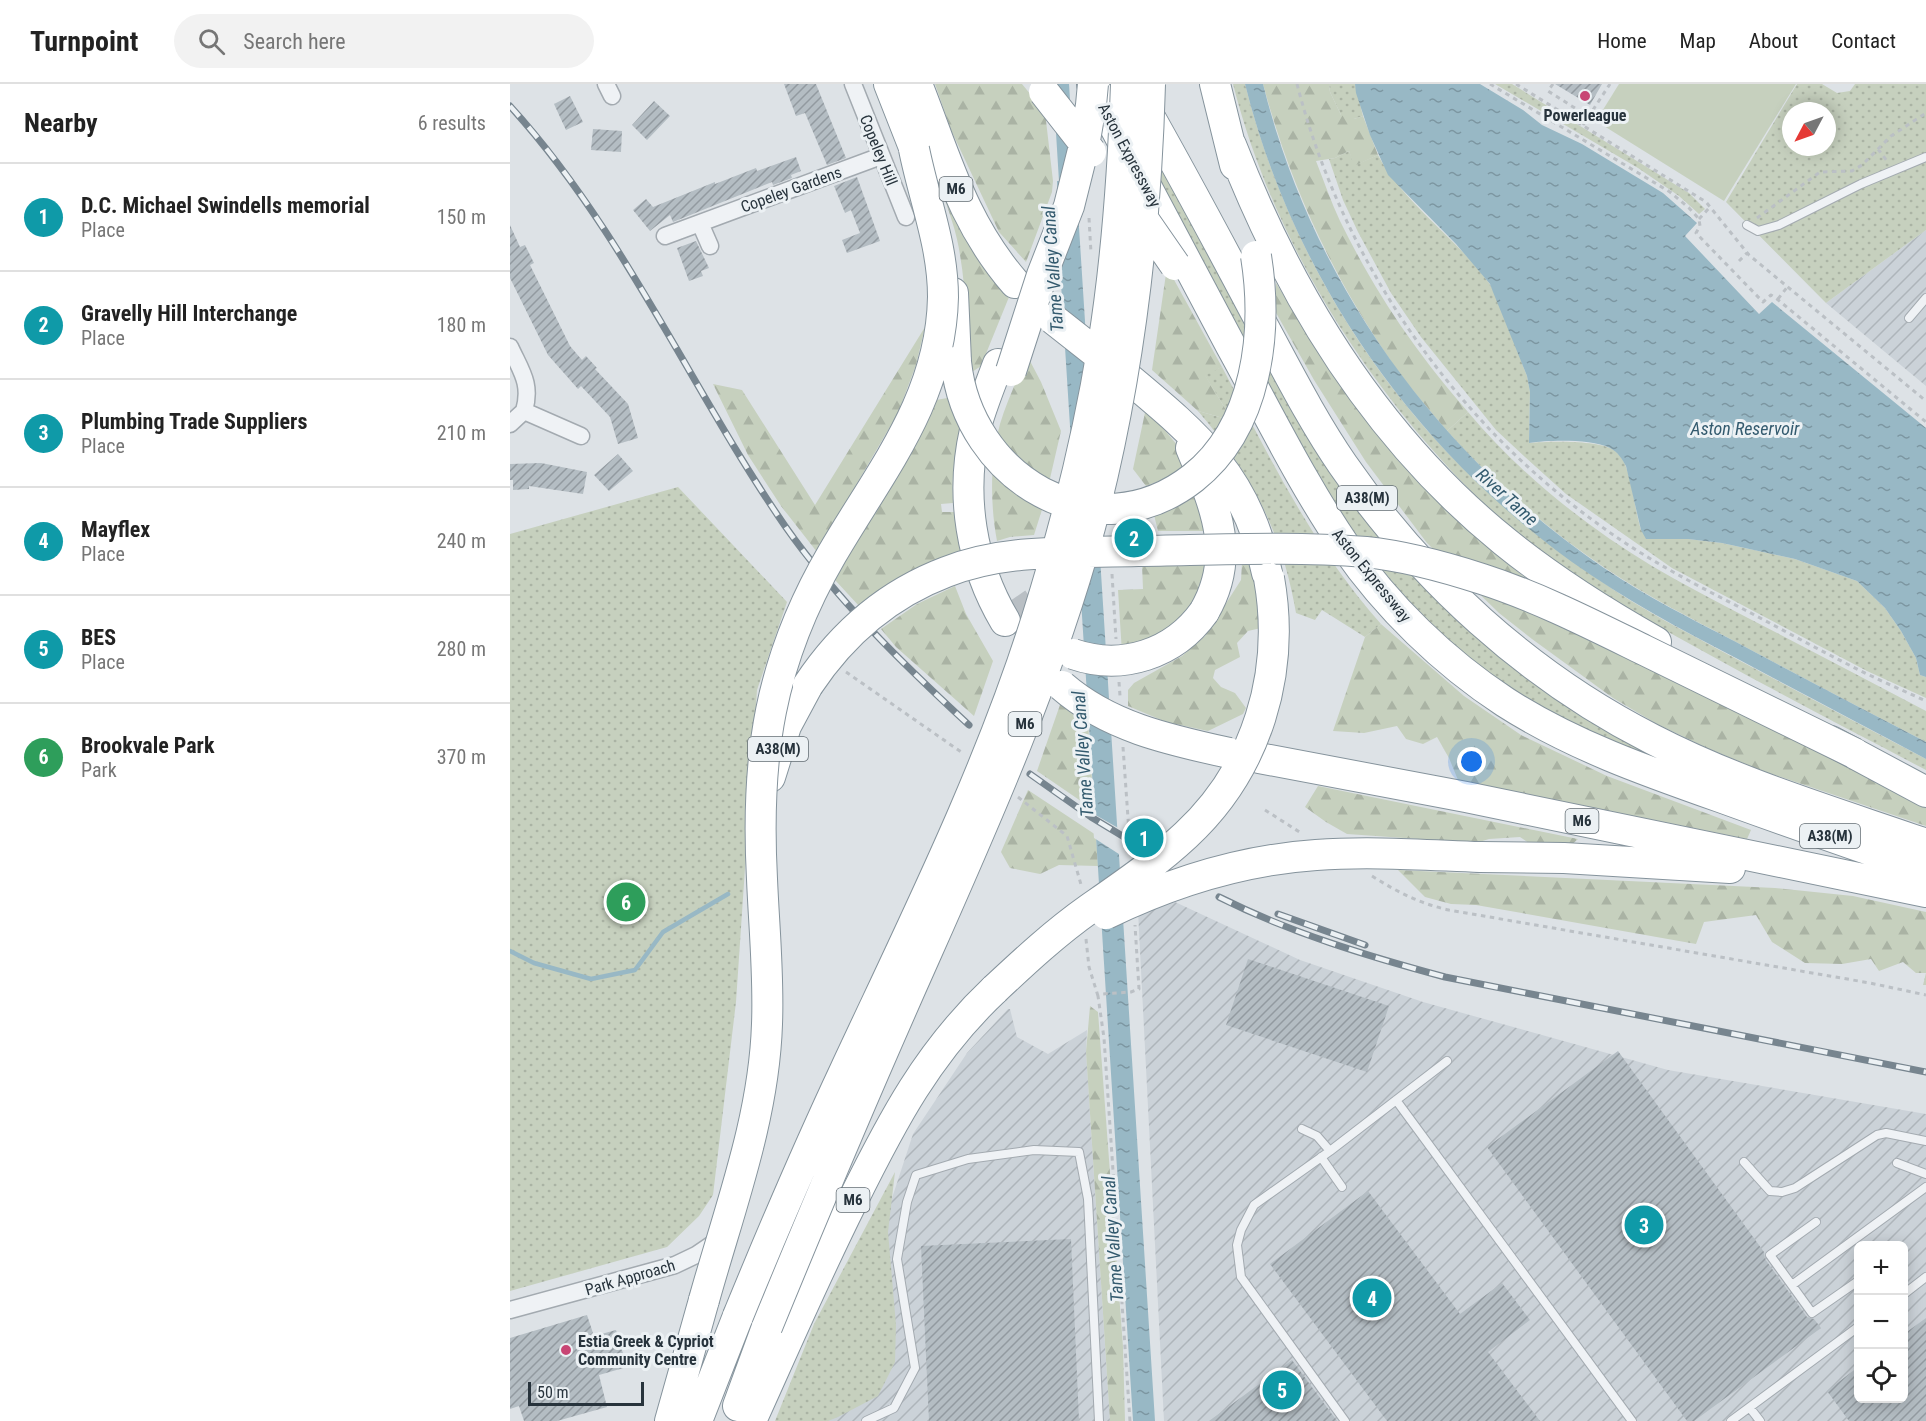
<!DOCTYPE html>
<meta charset="utf-8">
<style>
body{margin:0;font-family:"Roboto Condensed",sans-serif;background:#f2f2f2;color:#222}
.controls{position:absolute;right:18px;bottom:18px;display:grid;overflow:hidden;border-radius:9px;box-shadow:0 3px 15px #0003}
.controls button{width:54px;height:54px;display:grid;place-items:center;padding:0;border:0;border-bottom:2px solid #e0e0e0;background:#fff;color:#222;font:30px sans-serif}
.compass{position:absolute;left:1272px;top:18px;width:54px;height:54px;border-radius:50%;background:#fff;box-shadow:0 3px 15px #0003;rotate:229deg}
.scale{position:absolute;left:18px;bottom:15px;width:116px;box-sizing:border-box;padding-left:6px;border:3px solid #27333c;border-top:0;font-size:16px;line-height:21px;white-space:nowrap;color:#27333c;-webkit-text-stroke:4px #ecf1f4;paint-order:stroke}
.you{position:absolute;left:962px;top:678px;width:21px;height:21px;margin:-15px;border:4px solid #fff;border-radius:50%;background:#1a73e8;box-shadow:0 0 0 9px #1a73e833}
.badge{display:grid;place-items:center;width:39px;height:39px;border-radius:50%;background:#c84574;color:#fff;font-size:20px;font-weight:700}
.pin{position:absolute;translate:-50% -50%;border:3px solid #fff;box-shadow:0 2px 6px #0006}
.list{margin:0;padding:0;list-style:none}
h2{display:flex;justify-content:space-between;align-items:center;height:78px;margin:0;padding:0 24px;font-size:26px}
h2 small{font-size:20px;font-weight:400;color:#767676}
.list li{display:grid;grid-template-columns:39px 1fr auto;gap:18px;align-items:center;box-sizing:border-box;height:108px;padding:0 24px;border-top:2px solid #e0e0e0}
.list b{display:block;font-size:22px;white-space:nowrap}
.list p{margin:0;font-size:20px;white-space:nowrap;color:#767676}
.list em{font-size:20px;font-style:normal;color:#767676}
.icon{flex:none;width:33px;height:33px;fill:none;stroke:currentColor;stroke-width:2;stroke-linecap:round;stroke-linejoin:round}
.map{position:relative;flex:none;width:1416px;height:1337px;overflow:hidden}
header{display:flex;align-items:center;gap:36px;box-sizing:border-box;height:84px;padding:0 30px;background:#fff;border-bottom:2px solid #e0e0e0}
header strong{font-size:28px}
nav{display:flex;gap:33px;margin-inline-start:auto;font-size:21px}
.search{width:420px;height:54px;background:#f2f2f2;display:flex;align-items:center;gap:15px;box-sizing:border-box;padding:0 21px;border-radius:33px;color:#767676;font-size:22px}
main{display:flex}
aside{flex:1;background:#fff}
.map>svg:first-child{display:block}
</style>
<header>
<strong>Turnpoint</strong>
<div class="search"><svg class="icon" aria-label="search" viewBox="0 0 24 24"><circle cx="10" cy="10" r="6"/><path d="M15 15l6 6"/></svg>Search here</div>
<nav><a>Home</a><a>Map</a><a>About</a><a>Contact</a></nav>
</header>
<main>
<aside>
<h2>Nearby<small>6 results</small></h2>
<ul class="list">
<li><span class="badge" style="background:#0f9aa8">1</span><div><b>D.C. Michael Swindells memorial</b><p>Place</p></div><em>150 m</em></li>
<li><span class="badge" style="background:#0f9aa8">2</span><div><b>Gravelly Hill Interchange</b><p>Place</p></div><em>180 m</em></li>
<li><span class="badge" style="background:#0f9aa8">3</span><div><b>Plumbing Trade Suppliers</b><p>Place</p></div><em>210 m</em></li>
<li><span class="badge" style="background:#0f9aa8">4</span><div><b>Mayflex</b><p>Place</p></div><em>240 m</em></li>
<li><span class="badge" style="background:#0f9aa8">5</span><div><b>BES</b><p>Place</p></div><em>280 m</em></li>
<li><span class="badge" style="background:#2e9e5b">6</span><div><b>Brookvale Park</b><p>Park</p></div><em>370 m</em></li>
</ul>
</aside>
<div class="map">
<svg width="1416" height="1337" viewBox="0 0 1416 1337">
<defs>
<pattern id="industrial-furrows" width="10" height="10" patternUnits="userSpaceOnUse" patternTransform="scale(1.5)"><rect width="10" height="10" fill="#cbd2d8"/><path d="M-1 1l2-2M0 10L10 0M9 11l2-2" fill="none" stroke="#aeb5ba"/></pattern>
<pattern id="green-dots" width="8" height="8" patternUnits="userSpaceOnUse" patternTransform="scale(1.5)"><rect width="8" height="8" fill="#c6d0be"/><path d="M2 2h.1M6 6h.1" fill="none" stroke="#aab3a4" stroke-width="1.8" stroke-linecap="round"/></pattern>
<pattern id="forest-firs" width="22" height="20" patternUnits="userSpaceOnUse" patternTransform="scale(1.5)"><rect width="22" height="20" fill="#c6d0be"/><path d="M5 1l3.5 6h-7zM16 11l3.5 6h-7z" fill="#aab3a4"/></pattern>
<pattern id="water-ripples" width="26" height="14" patternUnits="userSpaceOnUse" patternTransform="scale(1.5)"><rect width="26" height="14" fill="#98b8c5"/><path d="M2 4q2-2 4 0t4 0M15 11q2-2 4 0t4 0" fill="none" stroke="#7c96a1"/></pattern>
<pattern id="building-hatch" width="6" height="6" patternUnits="userSpaceOnUse" patternTransform="scale(1.5)"><rect width="6" height="6" fill="#b4bdc3"/><path d="M-1 1l2-2M0 6l6-6M5 7l2-2" fill="none" stroke="#929aa0"/></pattern>
</defs>
<rect width="100%" height="100%" fill="#dde2e6"/>
<path fill="url(#industrial-furrows)" fill-rule="evenodd" d="M1416 146V302L1316 219Z
M665 818 790 876 913 918 1158 986 1416 1030V1337H654L628 827ZM1348 1162H1394V1314H1348Z
M498 925H500L507 953 538 970 577 946 576 968 600 1337H309L403 1050 457 969Z"/>
<path fill="url(#green-dots)" fill-rule="evenodd" d="M595 0H610L910 492 1229 710 1026 625 930 554 839 449Z
M723 0H735C773 151 854 290 966 397 982 413 1002 427 1020 441 1044 460 1067 480 1091 497 1130 525 1175 547 1217 570 1283 605 1349 640 1416 675V686C1347 650 1278 614 1209 576 1151 544 1093 512 1039 474 990 439 946 394 907 348 822 246 756 129 723 0Z
M819 0H845L853 32 844 35 831 31 820 8Z
M985 0H1002L1179 109 1195 125 1189 130 1169 112 1128 84Z
M1287 0H1312L1327 9 1340 7 1345 0H1416V146L1316 219 1216 118ZM1281 27H1317V63H1281Z
M839 67 845 81 868 71C894 120 946 153 979 199 993 219 1007 267 1017 292L1020 308 1019 359C1038 357 1086 356 1102 365 1108 368 1114 376 1116 383 1123 402 1125 426 1131 446L1144 455H1178L1212 459 1285 475 1347 497 1375 524 1391 547 1406 574 1410 591 1416 593V614L1357 587 1162 484 1056 410 1015 373 986 346 911 253 881 209 848 148 833 116 819 75 825 74Z
M712 283C759 372 804 465 871 540L855 553 812 526 805 536 786 529C772 447 741 390 688 327L713 334 716 326 694 290Z
M958 328C1009 389 1074 441 1142 482 1174 501 1206 517 1238 534 1298 565 1357 596 1416 627V658C1353 625 1289 592 1226 558 1182 535 1137 512 1095 484 1037 445 984 399 937 347Z
M168 403 277 518 247 606 226 918 203 1111 189 1132 157 1163 0 1207V450Z
M385 1088 378 1148 386 1241 385 1278 368 1312 328 1333 318 1337H265L304 1240Z"/>
<path fill="url(#forest-firs)" d="M425 0H512L535 28 543 97 542 108 516 178 489 148 441 46Z
M753 0H819L820 8 831 31 842 28 844 35 853 32 868 71 844 82 839 67 825 74 806 77C814 97 821 118 830 137 866 210 905 267 958 328L937 347C919 325 899 303 883 280 822 192 781 103 753 0Z
M432 107 472 175 499 213 471 282 462 288C455 249 457 210 450 171 447 149 439 128 432 107Z
M657 183 712 283 695 291 716 326 713 334 688 327 642 286Z
M766 199 804 260 951 438 998 480 1090 553 1416 722V742L1250 686 1197 664 1147 640 1103 614 1022 555 989 529 917 459 856 378 804 296 765 227Z
M415 243 406 281 388 329 307 468 271 422 238 371 203 300 232 306 305 421Z
M520 277 531 298 551 347 535 416 524 451 500 453 487 457C480 420 480 377 490 340 496 319 506 299 514 278Z
M443 313 454 343C443 373 442 387 443 419L431 420 432 428H446L452 466 422 478 349 522 325 496 426 316Z
M636 324 668 362 679 380 664 391 636 402 623 385Z
M689 402 705 447H648L642 423Z
M703 478 678 536 612 569 608 506 633 505 632 481Z
M732 479H744L751 544 738 547 727 559 730 573 705 586 703 594 711 603 725 609 736 624 733 630 698 647 656 638 618 622V606L624 599 672 572 695 552 731 496Z
M445 502 456 530 483 577 464 632 386 563 371 545 407 520Z
M871 540 954 612 1011 651 1097 692 1241 746 1237 755 948 696 939 674 927 653 913 660 896 655 887 642 854 649 823 647 855 553Z
M551 618 578 638 584 726 527 687Z
M808 702 1068 755 1058 764 1022 761 1010 753 979 755 966 759 837 750 816 738 795 723Z
M518 706 586 751 588 782 549 781 530 790 500 784 491 768Z
M888 786 1265 804 1343 812 1416 828V901H1413L1416 889H1406L1393 878 1369 887 1361 875 1332 880 1295 879 1262 858 1246 831 1194 838 1186 860 966 821 941 820 915 813Z
M580 922 588 928 613 1263 615 1337H600L576 968Z"/>
<path fill="#c6d0be" d="M1109 0H1286L1214 117 1086 37Z"/>
<path fill="url(#water-ripples)" d="M735 0H753C802 198 926 370 1094 484 1136 512 1181 535 1226 558 1289 592 1353 625 1416 658V675C1353 641 1289 608 1226 574 1170 545 1114 515 1062 478 901 362 783 192 735 0Z
M845 0H970L1013 26 1032 41 1072 60 1153 109 1187 139 1175 152 1249 230 1262 218 1416 344V593L1410 591 1406 574 1391 547 1375 524 1347 497 1285 475 1212 459 1178 455H1136L1131 446 1116 382C1112 375 1108 368 1100 364 1081 355 1040 356 1019 359L1020 308 1017 292 983 208 980 200 946 160 878 91 860 51 846 9Z
M566 96 645 1337H623L551 200 547 97Z"/>
<path fill="#dde2e6" d="M582 729 610 745 612 772 584 754Z"/>
<g fill="none" stroke-linecap="round" stroke-linejoin="round">
<path stroke="#98b8c5" stroke-width="4.5" d="M0 867 24 879 81 895 125 886 153 848 218 810"/>
<path stroke="#98b8c5" stroke-width="16" d="M551 0 557 97"/>
</g>
<path fill="url(#building-hatch)" d="M274 0H306L336 74 317 81 295 29 286 32Z
M1045 0H1092L1080 21Z
M60 12 73 38 56 46 44 20Z
M144 17 160 32 137 56 122 41Z
M83 45 112 47 111 68 81 66Z
M286 73 291 87 281 91 282 94 263 101 262 98 163 138 160 131 140 147 123 126 136 115 143 123 205 98V100L246 84 247 87Z
M347 93 370 157 337 169 332 156 350 149 341 126 335 129 324 102Z
M0 141 10 163 15 161 24 179 20 181 60 262 72 276 76 272 87 284 85 285 118 320 128 354 108 360 100 333 71 302 68 305 38 271 0 194Z
M186 157 199 184 191 187 193 192 179 197 167 164Z
M108 370 123 387 99 407 84 391Z
M31 379 77 388 73 410 19 402V405L3 406V396H0V380Z
M738 875 879 922 857 988 716 941Z
M1108 967 1254 1168 1255 1175 1297 1233 1304 1235 1311 1244 1184 1337H1177L977 1063Z
M858 1107 950 1230 992 1199 1020 1236 978 1268 1030 1337H877L760 1180Z
M561 1155 569 1337H419L411 1162Z
M77 1231 84 1252 106 1246 117 1283 89 1291 97 1323 47 1337H14L9 1322 0 1325V1254Z
M1416 1234V1337H1339L1317 1307 1348 1283V1314H1394V1250Z
M782 1276 827 1337H699Z"/>
<g fill="none" stroke-linecap="round" stroke-linejoin="round">
<path stroke="#b9bfc4" stroke-width="30" stroke-dasharray="30 15" stroke-linecap="butt" d="M503 515 524 545 542 559"/>
<defs>
<path id="service" d="M1237 141 1248 147 1269 141 1351 100 1416 73
M1399 234 1416 214
M886 1016 1122 1337
M792 1045 807 1052 820 1067
M811 1073 832 1103
M1234 1078 1260 1107 1272 1108 1285 1104 1367 1051 1376 1049 1416 1057
M1387 1079 1416 1090
M1306 1138 1260 1171 1302 1229 1348 1197
M1282 1201 1416 1103
M1394 1210 1416 1193
M1240 1324 1250 1337
M356 1337 384 1324 405 1284 387 1175 397 1118 406 1091 458 1075 524 1066 569 1068 578 1115 589 1337
M835 1337 731 1193 727 1161 731 1146 744 1121 820 1067 937 977
M1221 1337 1348 1243"/>
<path id="minor" d="M96 0 102 12
M343 0 396 133
M190 139 200 162
M155 152 371 72
M0 263C11 287 22 300 14 327
M14 327 71 352
M0 340 14 327
M0 1226 165 1181 186 1171 211 1154"/>
<path id="motorway" d="M379 0 414 89
M407 0C436 73 452 138 505 199
M582 0C628 88 675 175 721 262 758 329 792 399 835 462 877 523 934 578 995 618 1062 661 1136 687 1210 713 1279 738 1347 762 1416 785
M705 0 725 81
M633 21C672 90 709 159 746 229 774 280 800 333 833 381 912 495 1018 592 1142 655 1229 700 1324 728 1416 760
M721 61C780 213 867 354 994 457 1042 496 1093 528 1146 558
M443 209 446 278
M488 280C480 302 471 323 465 346 450 411 461 480 495 537
M611 288C684 349 737 390 757 489
M681 364C704 420 728 470 694 528
M1321 657 1416 708
M749 674 956 713 1416 808
M260 693 276 642 298 601
M970 773 1054 774 1220 784
M228 1322 257 1243
M160 1337 194 1216
M187 1337 228 1232
M241 1337C274 1264 306 1190 342 1118 382 1037 418 968 485 905"/>
</defs>
<use href="#service" stroke="#a3aab0" stroke-width="10"/>
<use href="#minor" stroke="#a3aab0" stroke-width="19"/>
<use href="#motorway" stroke="#85939c" stroke-width="32"/>
<path stroke="#bbc0c5" stroke-width="3" stroke-dasharray="4.5 4.5" stroke-linecap="butt" d="M787 0C832 175 941 334 1088 440 1134 474 1184 500 1235 526 1273 546 1311 567 1349 586 1371 597 1394 607 1416 617
M980 0 1160 108 1179 124 1189 135 1190 142 1186 149 1253 218 1261 211 1267 215 1416 338
M1006 0 1196 118 1239 171 1416 317
M1043 0 1038 7 1079 33
M1073 41 1100 0
M1368 65 1377 77
M579 134 581 169
M1247 134 1310 88 1342 87 1352 81 1381 52 1416 29
M1189 135 1201 122
M1229 177 1237 169
M1268 215 1278 202
M602 490 606 555
M336 588 454 670
M609 598 610 612
M613 663 619 748
M508 713 557 752 572 804
M755 726 791 749
M862 792C887 808 911 820 939 826L1360 899 1416 911
M576 855 579 883 588 912
M620 1337 594 954 588 912 592 910 621 908 629 905 625 841"/>
<use href="#service" stroke="#eff2f5" stroke-width="8"/>
<use href="#minor" stroke="#eff2f5" stroke-width="16"/>
<use href="#motorway" stroke="#fff" stroke-width="30"/>
<defs>
<path id="rail" d="M0 22C114 147 180 304 275 442 327 516 393 580 459 641
M520 690 581 733 629 762
M709 813C781 849 857 872 935 893L1416 988
M768 830 855 861"/>
</defs>
<use href="#rail" stroke="#77858f" stroke-width="7"/>
<use href="#rail" stroke="#ecf1f4" stroke-width="4.5" stroke-dasharray="14" stroke-linecap="butt"/>
<defs>
<path id="motorway-bridge" d="M534 8 581 68
M629 129 665 181
M543 235 604 283
M446 278C458 394 584 471 683 394 748 343 758 247 746 172
M501 287 532 191 559 122 574 62 581 21 583 0
M563 570C612 587 664 570 694 528
M298 601C332 550 378 510 436 488 497 464 564 469 628 467 703 466 780 462 856 468 895 472 935 483 972 495 1028 513 1081 540 1134 566 1204 600 1274 634 1344 669
M552 602C599 643 660 656 719 669
M596 830C662 798 732 776 806 771 860 767 915 771 970 773
M485 905C515 877 545 849 579 825 612 802 646 779 676 751 747 685 776 589 759 494
M194 1216C219 1126 254 1035 257 940 259 892 254 843 252 795 249 739 250 682 261 627 272 572 294 518 322 470 371 386 431 315 433 213 433 161 414 115 404 65
M228 1232C262 1149 297 1067 335 986 404 838 478 690 527 534 555 445 578 353 593 261 607 174 613 87 616 0
M257 1243C307 1121 358 1000 412 879 475 737 539 594 580 443 618 299 636 149 640 0"/>
</defs>
<use href="#motorway-bridge" stroke="#85939c" stroke-width="32" stroke-linecap="butt"/>
<use href="#motorway-bridge" stroke="#fff" stroke-width="30"/>
</g>
<g fill="#c84574" stroke="#ecf1f4" stroke-width="2">
<circle cx="1075" cy="12" r="6"/>
<circle cx="56" cy="1266" r="6"/>
</g>
<g text-anchor="middle" stroke-width="6" stroke-linejoin="round" paint-order="stroke">
<g fill="#ecf1f4" stroke="#626c73" stroke-width="1.5">
<rect x="429.5" y="93" width="33" height="24" rx="4.5"/>
<rect x="827" y="402" width="60" height="24" rx="4.5"/>
<rect x="498.5" y="628" width="33" height="24" rx="4.5"/>
<rect x="238" y="653" width="60" height="24" rx="4.5"/>
<rect x="1055.5" y="725" width="33" height="24" rx="4.5"/>
<rect x="1290" y="740" width="60" height="24" rx="4.5"/>
<rect x="326.5" y="1104" width="33" height="24" rx="4.5"/>
</g>
<g font-size="15" font-weight="bold" fill="#27333c">
<text x="446" y="110">M6</text>
<text x="857" y="419">A38(M)</text>
<text x="515" y="645">M6</text>
<text x="268" y="670">A38(M)</text>
<text x="1072" y="742">M6</text>
<text x="1320" y="757">A38(M)</text>
<text x="343" y="1121">M6</text>
</g>
<g font-size="16" font-weight="bold" fill="#27333c" stroke="#ecf1f4">
<text x="1075" y="37">Powerleague</text>
<text x="68" y="1263" text-anchor="start">Estia Greek &amp; Cypriot<tspan x="68" dy="18">Community Centre</tspan></text>
</g>
<g font-size="16" fill="#27333c" stroke="#ecf1f4">
<text transform="translate(369 66) rotate(68)" y="6">Copeley Hill</text>
<text transform="translate(620 71) rotate(62)" y="6">Aston Expressway</text>
<text transform="translate(281 105) rotate(-20)" y="6">Copeley Gardens</text>
<text transform="translate(862 491) rotate(51)" y="6">Aston Expressway</text>
<text transform="translate(120 1193) rotate(-16)" y="6">Park Approach</text>
</g>
<g font-size="18" font-style="italic" fill="#335a6e" stroke="#ecf1f4">
<text transform="translate(543 185) rotate(-94)" y="6">Tame Valley Canal</text>
<text x="1235" y="351">Aston Reservoir</text>
<text transform="translate(997 413) rotate(42)" y="6">River Tame</text>
<text transform="translate(573 670) rotate(-94)" y="6">Tame Valley Canal</text>
<text transform="translate(603 1155) rotate(-94)" y="6">Tame Valley Canal</text>
</g>
</g>
</svg>
<div class="controls">
<button>+</button>
<button>−</button>
<button><svg class="icon" aria-label="locate" viewBox="0 0 24 24"><circle cx="12" cy="12" r="6"/><path d="M12 2v4M12 18v4M2 12h4M18 12h4"/></svg></button>
</div>
<svg class="compass" viewBox="-18 -18 36 36"><path d="M0-13l5 13h-10z" fill="#e53935"/><path d="M0 13l5-13h-10z" fill="#767676"/></svg>
<div class="scale">50 m</div>
<div class="you"></div>
<div class="pin badge" style="left:634px;top:754px;background:#0f9aa8">1</div>
<div class="pin badge" style="left:624px;top:454px;background:#0f9aa8">2</div>
<div class="pin badge" style="left:1134px;top:1141px;background:#0f9aa8">3</div>
<div class="pin badge" style="left:862px;top:1214px;background:#0f9aa8">4</div>
<div class="pin badge" style="left:772px;top:1306px;background:#0f9aa8">5</div>
<div class="pin badge" style="left:116px;top:818px;background:#2e9e5b">6</div>
</div>
</main>
